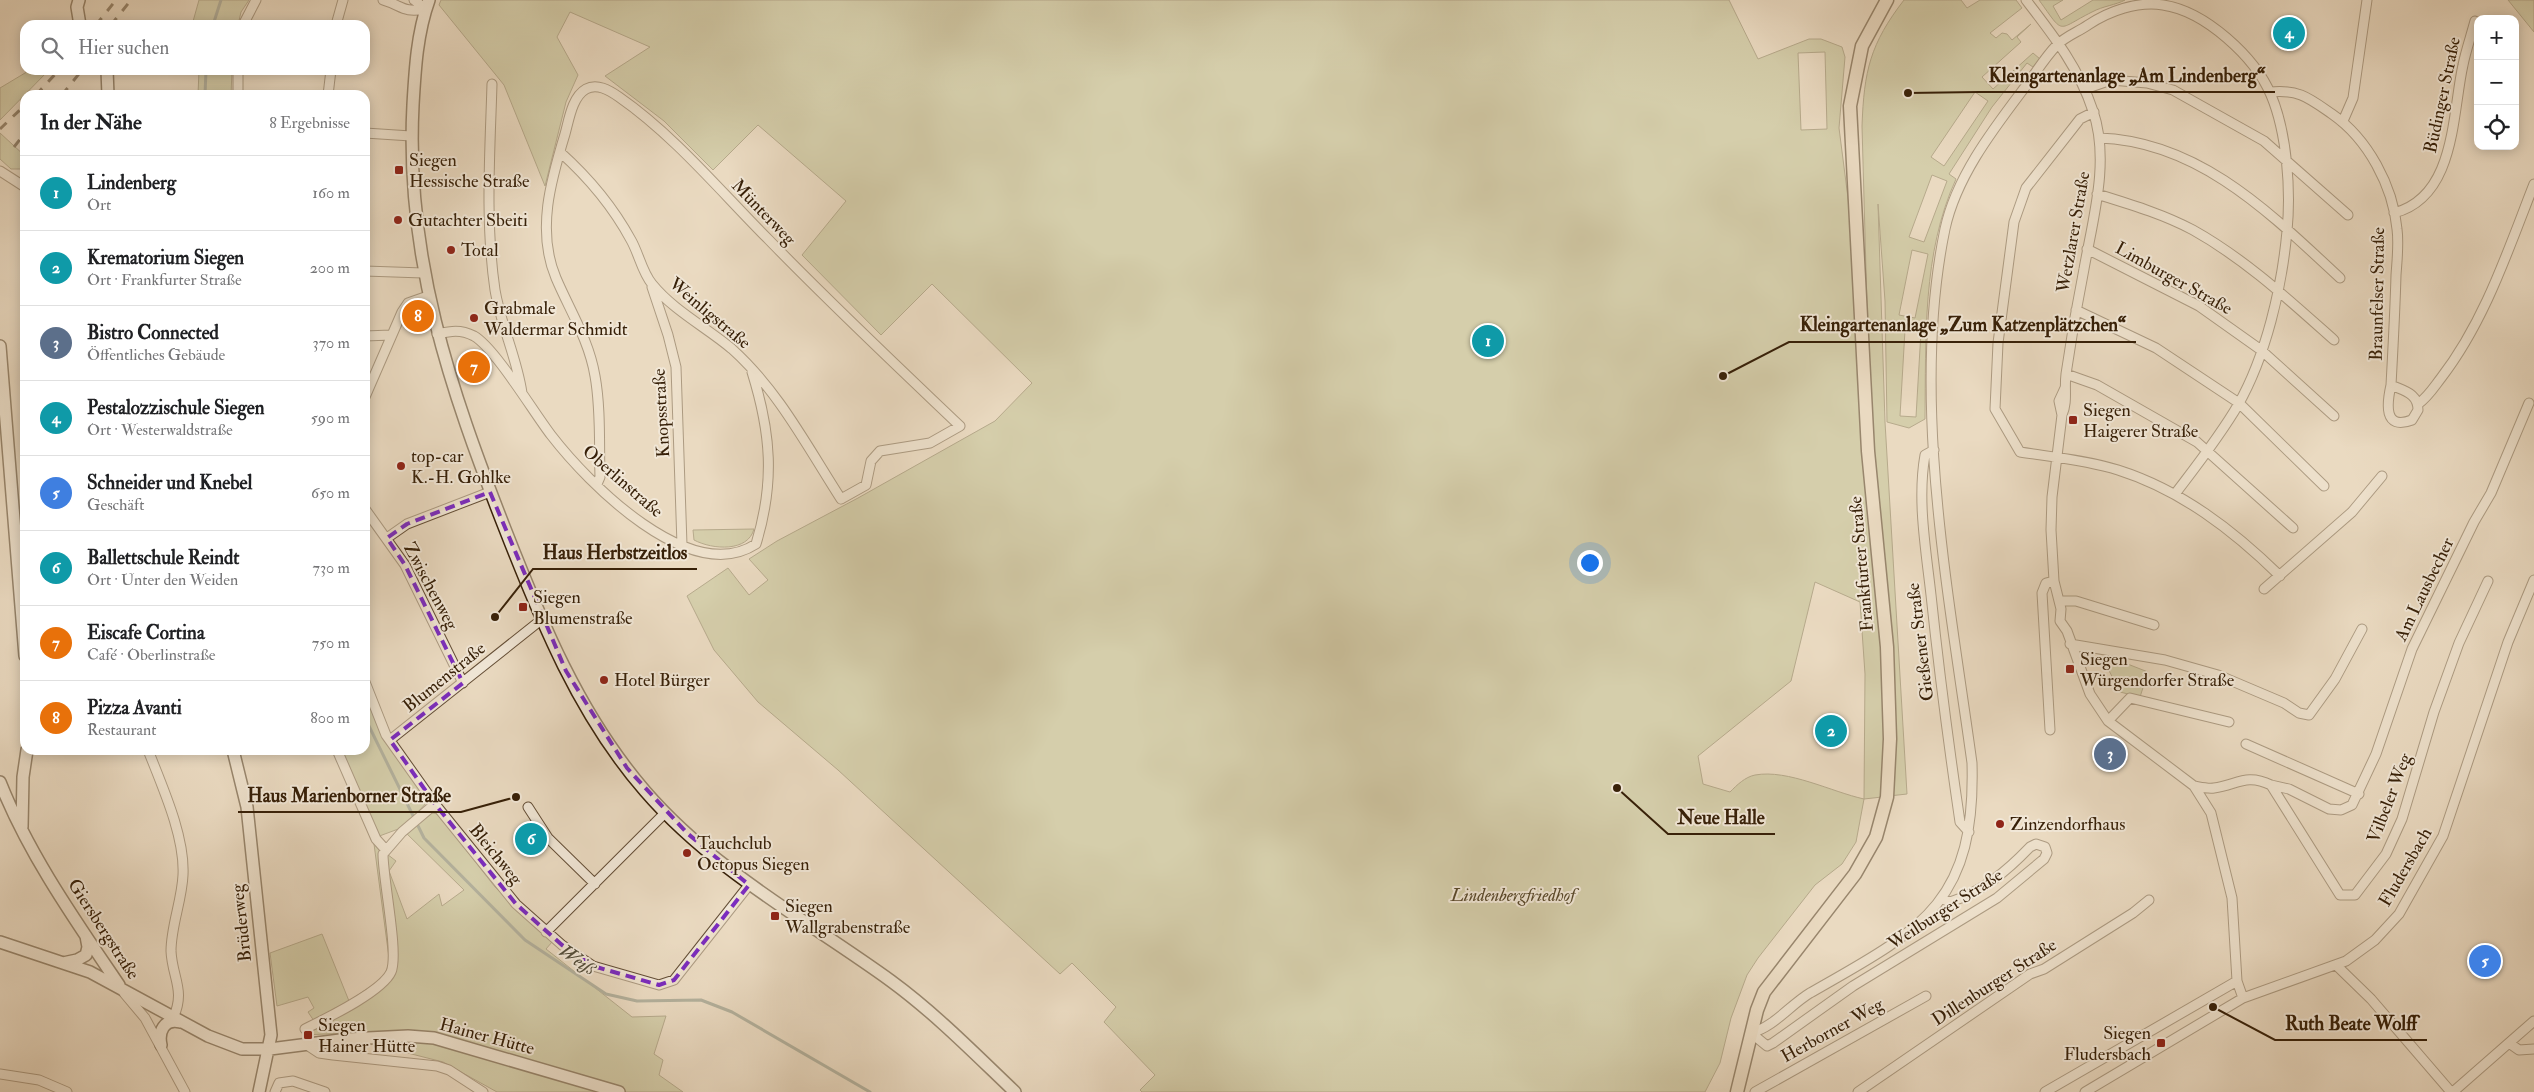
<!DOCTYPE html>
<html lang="de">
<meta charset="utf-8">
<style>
body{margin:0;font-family:"IM FELL Double Pica",serif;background:#f2f2f2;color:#202124}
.controls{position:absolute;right:15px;top:15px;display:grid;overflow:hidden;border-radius:10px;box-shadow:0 2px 12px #0003}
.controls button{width:45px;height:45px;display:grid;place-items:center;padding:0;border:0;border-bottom:1px solid #e0e0e0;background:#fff;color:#202124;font:25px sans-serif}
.you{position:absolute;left:1589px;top:562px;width:18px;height:18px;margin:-12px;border:4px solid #fff;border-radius:50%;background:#1a73e8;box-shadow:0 0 0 8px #1a73e833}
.badge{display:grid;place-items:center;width:32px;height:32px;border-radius:50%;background:#111827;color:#fff;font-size:16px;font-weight:700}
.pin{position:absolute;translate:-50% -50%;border:2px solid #fff;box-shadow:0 1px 5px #0006}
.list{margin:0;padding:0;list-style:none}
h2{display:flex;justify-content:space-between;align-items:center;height:65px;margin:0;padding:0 20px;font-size:21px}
h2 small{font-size:16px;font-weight:400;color:#757577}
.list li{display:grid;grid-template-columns:32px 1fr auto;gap:15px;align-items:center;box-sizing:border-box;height:75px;padding:0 20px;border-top:1px solid #e0e0e0}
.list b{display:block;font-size:19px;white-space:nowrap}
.list p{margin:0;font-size:16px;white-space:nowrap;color:#757577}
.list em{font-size:16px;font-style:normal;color:#757577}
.icon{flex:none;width:28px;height:28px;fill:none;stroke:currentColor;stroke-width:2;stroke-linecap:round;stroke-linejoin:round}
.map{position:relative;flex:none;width:2534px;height:1092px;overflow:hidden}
.search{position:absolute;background:#fff;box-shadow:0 2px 12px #0003;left:20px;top:20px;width:350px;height:55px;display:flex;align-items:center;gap:12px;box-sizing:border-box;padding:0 18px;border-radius:15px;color:#757577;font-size:19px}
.panel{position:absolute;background:#fff;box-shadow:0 2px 12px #0003;left:20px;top:90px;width:350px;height:665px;border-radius:15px}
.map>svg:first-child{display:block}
</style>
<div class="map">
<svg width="2534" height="1092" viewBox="0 0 2534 1092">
<rect width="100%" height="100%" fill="#eadac1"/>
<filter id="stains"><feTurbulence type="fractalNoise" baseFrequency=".004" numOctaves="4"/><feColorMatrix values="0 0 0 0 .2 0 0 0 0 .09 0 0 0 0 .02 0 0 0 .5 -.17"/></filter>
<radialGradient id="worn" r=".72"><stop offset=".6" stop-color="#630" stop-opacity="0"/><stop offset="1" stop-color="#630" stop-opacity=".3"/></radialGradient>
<path fill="#bcbe90" stroke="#7a6f4c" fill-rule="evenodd" d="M199 0H249L241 12 238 25H192Z
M441 0H1729L1758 59 1809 39H1821L1842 47 1845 57 1839 128 1849 206 1863 451 1882 646 1885 738 1882 797 1864 799 1856 842 1842 864 1815 885 1758 958 1747 975 1731 1018 1720 1063 1705 1092H1142L1140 1090 1155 1075 1104 1022 1116 1007 1072 963 1060 974 838 770 758 702 714 650 687 596 728 568 749 595 768 580 749 559 777 541 858 498 995 421 1032 383 932 284 881 335 802 255 846 201 758 125 713 170 664 121 605 76 650 47 570 12 557 37 578 75 566 102 545 186 504 85 439 5ZM1825 52 1827 129 1801 130 1798 53ZM1815 582 1860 602 1865 674 1864 799C1832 792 1788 769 1755 775 1745 777 1737 785 1730 792L1703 784 1698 756 1791 681Z
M1904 0H1961L1967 8 1980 0H2016L2022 8 1990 33 1996 38 2002 33 2007 34 2012 40 2031 24 2017 37 2021 42 1982 77 1993 89 2033 53 2040 59 2033 67 2027 63 1992 107 1949 174 1956 179C1922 253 1926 339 1925 419L1909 428 1887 422 1885 301 1878 204 1885 422 1907 794 1889 796 1871 450 1862 126C1864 71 1870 44 1904 0ZM1975 92 1988 101 1944 166 1931 157ZM1932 175 1947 181 1924 242 1909 237ZM1912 250 1928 254 1915 318 1899 315ZM1905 330 1921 331 1916 417 1900 416Z
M2039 0H2063L2053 6 2061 20 2093 0H2125C2116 5 2103 6 2092 12 2056 30 2065 36 2039 0Z
M2508 0H2534V32Z
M30 70H49L0 120V88Z
M199 70H232L231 95H198Z
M0 133 25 156V169H11L0 159Z
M754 529C748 552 713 550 694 540L693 530Z
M2102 657 2125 663 2148 672 2140 697 2120 692Z
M365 689 378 723 428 801 418 812 420 822 432 813 438 814 495 887 552 942 546 949 632 1017 666 1016 654 1054 663 1060 659 1075 683 1092H497L443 1062 388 1048 377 1032 302 1035 314 1021 308 1012 314 1008 308 997 277 1006 270 953 322 934 349 1001 391 973 374 844 396 861 389 871 407 919 439 894 442 906 464 890 401 828 374 838 332 750H365Z"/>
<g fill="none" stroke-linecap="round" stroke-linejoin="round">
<path stroke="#717d6f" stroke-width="3" d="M213 25 221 0
M205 95 206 70
M365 718 424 838 525 940 606 994 637 1001 701 1000 732 1012 870 1092"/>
<defs>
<path id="street" d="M383 0C403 6 402 13 426 9
M414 0 426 9
M2026 0C2053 35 2079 68 2093 111 2110 161 2093 218 2084 269 2077 304 2071 339 2066 374 2064 389 2068 401 2062 415
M243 25 256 0
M336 25 343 0
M492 84C490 152 485 222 495 290 501 326 517 358 522 393
M2085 89 2111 80 2147 83 2173 90 2264 141 2348 215
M2270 92C2299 89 2309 98 2332 114 2368 139 2393 186 2397 229 2399 244 2397 260 2396 275 2395 312 2393 348 2391 385
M238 95V70
M328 95 331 70
M2094 112 2080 119 2026 188 2014 222 1998 343 1995 409 2020 452C2052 457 2086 460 2118 470 2181 490 2233 530 2280 576
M2343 121 2353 98 2367 0
M365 133 411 136
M2099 138C2199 141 2271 214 2340 278
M560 152C589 178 612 205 631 240 639 254 642 272 652 284 674 311 706 327 732 349 778 390 808 448 841 499L866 485 871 461 880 451 930 443 960 426C896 365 831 304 769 240 721 192 675 136 619 97 609 90 597 83 586 89 572 97 569 120 565 134 551 180 536 231 556 278 570 311 589 340 595 376 601 409 599 444 600 477L597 484
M0 171 25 187
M2097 194C2129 204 2163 214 2193 230 2245 259 2289 300 2334 340
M2394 213C2456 197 2452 114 2463 65 2466 50 2471 36 2475 21
M2087 249 2199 306 2261 350 2334 416
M365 271 423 273
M652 287 668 335 676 367 682 545
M2076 310 2156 348 2239 403 2324 486
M437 334C451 331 460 329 474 336 495 348 534 413 551 435 588 483 690 587 756 544 775 482 771 433 752 372
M365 336 391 335
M2066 374 2097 385 2197 442 2293 528
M2391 385C2404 391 2418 393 2418 410L2412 420C2383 431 2387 403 2391 385Z
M2065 388 2059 401 2062 415 2052 497 2051 530 2054 581 2061 609 2060 621 2067 631 2090 694 2108 721 2194 786 2211 813 2232 898 2237 981 2243 998
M365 397 402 312 408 303 428 296
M2418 404C2428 397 2434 387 2441 378 2485 321 2508 250 2534 184
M1934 450 1925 455C1917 500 1926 550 1931 595 1939 671 1949 747 1960 822L1969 832
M365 509 405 565 463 683
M387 538 407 524 490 492
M2264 589 2352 512 2382 476
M2059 601H2076L2154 625
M2070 644 2165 660 2218 675 2284 703 2299 713 2309 715 2335 679 2362 629
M365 682 386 735 435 804 516 904 562 945 593 966 659 985 674 980 749 885
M2108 721 2130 698 2229 722
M2050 730 2042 593 2046 583 2054 581
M390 740 541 620
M2246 744 2359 794
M148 750C162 786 185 836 183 875 182 900 171 926 171 951 172 977 186 991 173 1018
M337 750 376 839 385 849
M2271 785 2289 789 2329 809 2341 810 2352 805 2376 754 2412 649 2474 522 2491 493 2529 403
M2194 786C2200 787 2208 789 2214 788 2237 785 2246 773 2271 785L2340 895H2355L2386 854 2402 819 2434 712 2459 643 2488 581
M528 807 548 838 595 884
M546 932 665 813
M2336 965 2371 999 2451 1092
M124 993 145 1018 185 1092
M305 1029C325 1019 382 992 391 972 399 954 383 880 383 854L402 832 435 804
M1751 1033C1774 1027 1790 1005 1810 993 1921 930 1976 904 1972 763 1949 595 1910 397 1945 229 1956 178 1991 132 2022 91 2034 76 2044 58 2057 45 2066 36 2078 32 2088 25 2109 11 2137 1 2163 5 2205 11 2255 57 2271 95 2287 133 2291 190 2287 231 2282 287 2266 356 2238 405 2220 436 2197 465 2175 494
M1751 1033 1767 1046 1773 1043 1853 986 1997 898 2044 859 2047 853 2045 847 2036 844 2030 847C2007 871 1982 892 1950 902L1943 899
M2509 1043 2519 1050 2534 1049
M307 1045 319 1053 333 1055 437 1066 449 1070 483 1092
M0 1074 39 1080 67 1092
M275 1092 279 1083 293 1081 325 1092
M1755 1092 1926 996
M1858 1092 2030 974 2044 969 2133 913 2149 900
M2045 1092 2237 981
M2085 1092 2243 998 2346 961 2375 940 2399 914 2443 836 2508 642 2534 580
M2453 1092 2534 1021"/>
<path id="secondary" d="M79 0 77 7 80 25
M429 0C417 33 415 70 413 105 405 257 450 389 505 529 541 621 579 715 645 791 714 871 807 920 891 981 936 1014 975 1054 1015 1092
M107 70 108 95
M0 346 25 656
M233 750 247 807 271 1035 259 1092
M0 782C29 855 75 920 119 985
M22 827 23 777 27 750
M0 942 90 972 208 1036 242 1049H270L348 1039 408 1036 434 1038 619 1092
M63 963 77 960 86 955 88 947 86 936
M161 1045C158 1032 164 1018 180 1022"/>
<path id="primary" d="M1737 1092 1757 1010 1764 992 1855 874 1876 837 1887 797 1890 739 1887 647 1868 451 1850 106 1862 46 1887 0"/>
</defs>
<use href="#street" stroke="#644e36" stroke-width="11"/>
<use href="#secondary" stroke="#372008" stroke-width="14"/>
<use href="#primary" stroke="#372008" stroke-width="15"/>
<use href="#street" stroke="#f1e7d7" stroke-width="9"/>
<use href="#secondary" stroke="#f1e7d7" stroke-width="11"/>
<use href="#primary" stroke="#eadac1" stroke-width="12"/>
<path stroke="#372008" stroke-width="3" stroke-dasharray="9 9" stroke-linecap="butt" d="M96 25 116 0
M111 25 131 0
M36 95 59 70
M62 95 82 70
M0 129 25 105
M14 147 25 133"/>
</g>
<path d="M0 0H2534V1092H0ZM490 492 566 671 627 768 687 833 749 885 674 980 659 985 593 966 562 945 516 904 435 804 390 740 463 683 405 565 387 538 407 524Z" fill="#eadac1" fill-opacity=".55" fill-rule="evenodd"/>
<path fill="none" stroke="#7b2cbf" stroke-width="4" stroke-dasharray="10 6" stroke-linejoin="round" d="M490 492 566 671 627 768 687 833 749 885 674 980 659 985 593 966 562 945 516 904 435 804 390 740 463 683 405 565 387 538 407 524Z"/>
<g fill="#8f2418" stroke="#f1e7d7" stroke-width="2">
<rect x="394" y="165" width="10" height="10" rx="2.5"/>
<circle cx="398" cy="220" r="5"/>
<circle cx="451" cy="250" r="5"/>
<circle cx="474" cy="318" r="5"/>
<rect x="2068" y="415" width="10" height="10" rx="2.5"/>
<circle cx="401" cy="466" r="5"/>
<rect x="518" y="602" width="10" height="10" rx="2.5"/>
<rect x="2065" y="664" width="10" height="10" rx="2.5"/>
<circle cx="604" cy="680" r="5"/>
<circle cx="2000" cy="824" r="5"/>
<circle cx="687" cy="853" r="5"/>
<rect x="770" y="911" width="10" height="10" rx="2.5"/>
<rect x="303" y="1030" width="10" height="10" rx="2.5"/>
<rect x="2156" y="1038" width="10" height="10" rx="2.5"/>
</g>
<g text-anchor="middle" stroke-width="4" stroke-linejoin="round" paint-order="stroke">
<g font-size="18" fill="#372008" stroke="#f1e7d7">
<text transform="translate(2442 95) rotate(-78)" y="6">Büdinger Straße</text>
<text transform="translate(764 212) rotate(46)" y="6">Münterweg</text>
<text transform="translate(2073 232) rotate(-80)" y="6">Wetzlarer Straße</text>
<text transform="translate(2174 278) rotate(29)" y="6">Limburger Straße</text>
<text transform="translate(2377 294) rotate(-89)" y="6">Braunfelser Straße</text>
<text transform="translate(710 313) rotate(40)" y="6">Weinligstraße</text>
<text transform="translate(661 413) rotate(-93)" y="6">Knopsstraße</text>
<text transform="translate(623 481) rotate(41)" y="6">Oberlinstraße</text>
<text transform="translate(1861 564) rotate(-95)" y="6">Frankfurter Straße</text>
<text transform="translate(431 586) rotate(62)" y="6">Zwischenweg</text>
<text transform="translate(2424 589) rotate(-64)" y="6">Am Lausbecher</text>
<text transform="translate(1920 642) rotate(-97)" y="6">Gießener Straße</text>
<text transform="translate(444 677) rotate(-39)" y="6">Blumenstraße</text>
<text transform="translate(2389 798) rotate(-69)" y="6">Vilbeler Weg</text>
<text transform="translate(496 854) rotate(51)" y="6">Bleichweg</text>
<text transform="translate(2405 867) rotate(-60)" y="6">Fludersbach</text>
<text transform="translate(1945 909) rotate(-33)" y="6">Weilburger Straße</text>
<text transform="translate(241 923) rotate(-96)" y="6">Brüderweg</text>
<text transform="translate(104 929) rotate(57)" y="6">Giersbergstraße</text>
<text transform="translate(1994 982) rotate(-33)" y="6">Dillenburger Straße</text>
<text transform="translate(1832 1030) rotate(-29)" y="6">Herborner Weg</text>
<text transform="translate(487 1036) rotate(15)" y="6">Hainer Hütte</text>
</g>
<g font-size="18" fill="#372008" stroke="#f1e7d7" text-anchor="start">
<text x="409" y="166">Siegen<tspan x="409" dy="21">Hessische Straße</tspan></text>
<text x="408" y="226">Gutachter Sbeiti</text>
<text x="461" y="256">Total</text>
<text x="484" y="314">Grabmale<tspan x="484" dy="21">Waldermar Schmidt</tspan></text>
<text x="2083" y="416">Siegen<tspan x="2083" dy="21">Haigerer Straße</tspan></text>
<text x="411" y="462">top-car<tspan x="411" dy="21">K.-H. Gohlke</tspan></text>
<text x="533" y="603">Siegen<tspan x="533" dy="21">Blumenstraße</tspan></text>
<text x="2080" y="665">Siegen<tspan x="2080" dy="21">Würgendorfer Straße</tspan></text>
<text x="614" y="686">Hotel Bürger</text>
<text x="2010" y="830">Zinzendorfhaus</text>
<text x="697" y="849">Tauchclub<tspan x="697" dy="21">Octopus Siegen</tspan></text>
<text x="785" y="912">Siegen<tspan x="785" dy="21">Wallgrabenstraße</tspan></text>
<text x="318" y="1031">Siegen<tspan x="318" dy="21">Hainer Hütte</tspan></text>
<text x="2151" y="1039" text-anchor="end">Siegen<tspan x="2151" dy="21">Fludersbach</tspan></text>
</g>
<g font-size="18" font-style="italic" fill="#58482a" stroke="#f1e7d7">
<text x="1513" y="901">Lindenbergfriedhof</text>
</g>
<g font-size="19" font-style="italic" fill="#544e3b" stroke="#f1e7d7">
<text transform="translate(578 959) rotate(34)" y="7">Weiß</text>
</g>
</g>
<path fill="none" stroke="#372008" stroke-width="2" d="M1908 93L1978 92H2275M1723 376L1789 342H2136M495 617L533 569H697M516 797L461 812H238M1617 788L1668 834H1775M2213 1007L2275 1040H2427"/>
<g fill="#372008" stroke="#f1e7d7" stroke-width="2">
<circle cx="1908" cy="93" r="5"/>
<circle cx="1723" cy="376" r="5"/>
<circle cx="495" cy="617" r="5"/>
<circle cx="516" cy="797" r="5"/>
<circle cx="1617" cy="788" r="5"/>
<circle cx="2213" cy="1007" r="5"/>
</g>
<g font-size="19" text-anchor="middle" font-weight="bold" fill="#372008" stroke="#f1e7d7" stroke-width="4" stroke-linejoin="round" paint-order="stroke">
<text x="2127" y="82">Kleingartenanlage „Am Lindenberg“</text>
<text x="1963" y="331">Kleingartenanlage „Zum Katzenplätzchen“</text>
<text x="615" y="559">Haus Herbstzeitlos</text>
<text x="349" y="802">Haus Marienborner Straße</text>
<text x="1721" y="824">Neue Halle</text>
<text x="2351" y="1030">Ruth Beate Wolff</text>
</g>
<rect width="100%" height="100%" filter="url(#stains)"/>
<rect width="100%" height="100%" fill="url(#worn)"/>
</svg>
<div class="controls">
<button>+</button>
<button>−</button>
<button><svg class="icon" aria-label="locate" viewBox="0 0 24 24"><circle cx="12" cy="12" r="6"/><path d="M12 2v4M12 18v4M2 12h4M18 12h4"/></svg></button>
</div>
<div class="you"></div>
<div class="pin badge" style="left:1488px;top:341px;background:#0f9aa8">1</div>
<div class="pin badge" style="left:1831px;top:731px;background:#0f9aa8">2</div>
<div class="pin badge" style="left:2110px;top:754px;background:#5c6f8a">3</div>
<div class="pin badge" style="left:2289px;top:33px;background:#0f9aa8">4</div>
<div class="pin badge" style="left:2485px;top:961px;background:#3f7fe0">5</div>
<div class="pin badge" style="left:531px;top:839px;background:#0f9aa8">6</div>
<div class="pin badge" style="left:474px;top:367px;background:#e8710a">7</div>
<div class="pin badge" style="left:418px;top:316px;background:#e8710a">8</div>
<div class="search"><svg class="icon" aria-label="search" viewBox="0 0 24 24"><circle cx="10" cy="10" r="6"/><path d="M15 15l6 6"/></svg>Hier suchen</div>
<section class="panel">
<h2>In der Nähe<small>8 Ergebnisse</small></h2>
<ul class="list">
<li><span class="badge" style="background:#0f9aa8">1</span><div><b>Lindenberg</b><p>Ort</p></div><em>160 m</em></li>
<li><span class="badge" style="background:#0f9aa8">2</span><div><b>Krematorium Siegen</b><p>Ort · Frankfurter Straße</p></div><em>200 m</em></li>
<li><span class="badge" style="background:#5c6f8a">3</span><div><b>Bistro Connected</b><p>Öffentliches Gebäude</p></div><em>370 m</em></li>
<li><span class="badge" style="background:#0f9aa8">4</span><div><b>Pestalozzischule Siegen</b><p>Ort · Westerwaldstraße</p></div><em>590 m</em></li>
<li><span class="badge" style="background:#3f7fe0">5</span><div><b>Schneider und Knebel</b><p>Geschäft</p></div><em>650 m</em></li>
<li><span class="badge" style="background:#0f9aa8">6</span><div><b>Ballettschule Reindt</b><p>Ort · Unter den Weiden</p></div><em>730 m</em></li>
<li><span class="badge" style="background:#e8710a">7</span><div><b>Eiscafe Cortina</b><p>Café · Oberlinstraße</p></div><em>750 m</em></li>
<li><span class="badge" style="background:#e8710a">8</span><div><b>Pizza Avanti</b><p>Restaurant</p></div><em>800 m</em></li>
</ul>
</section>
</div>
